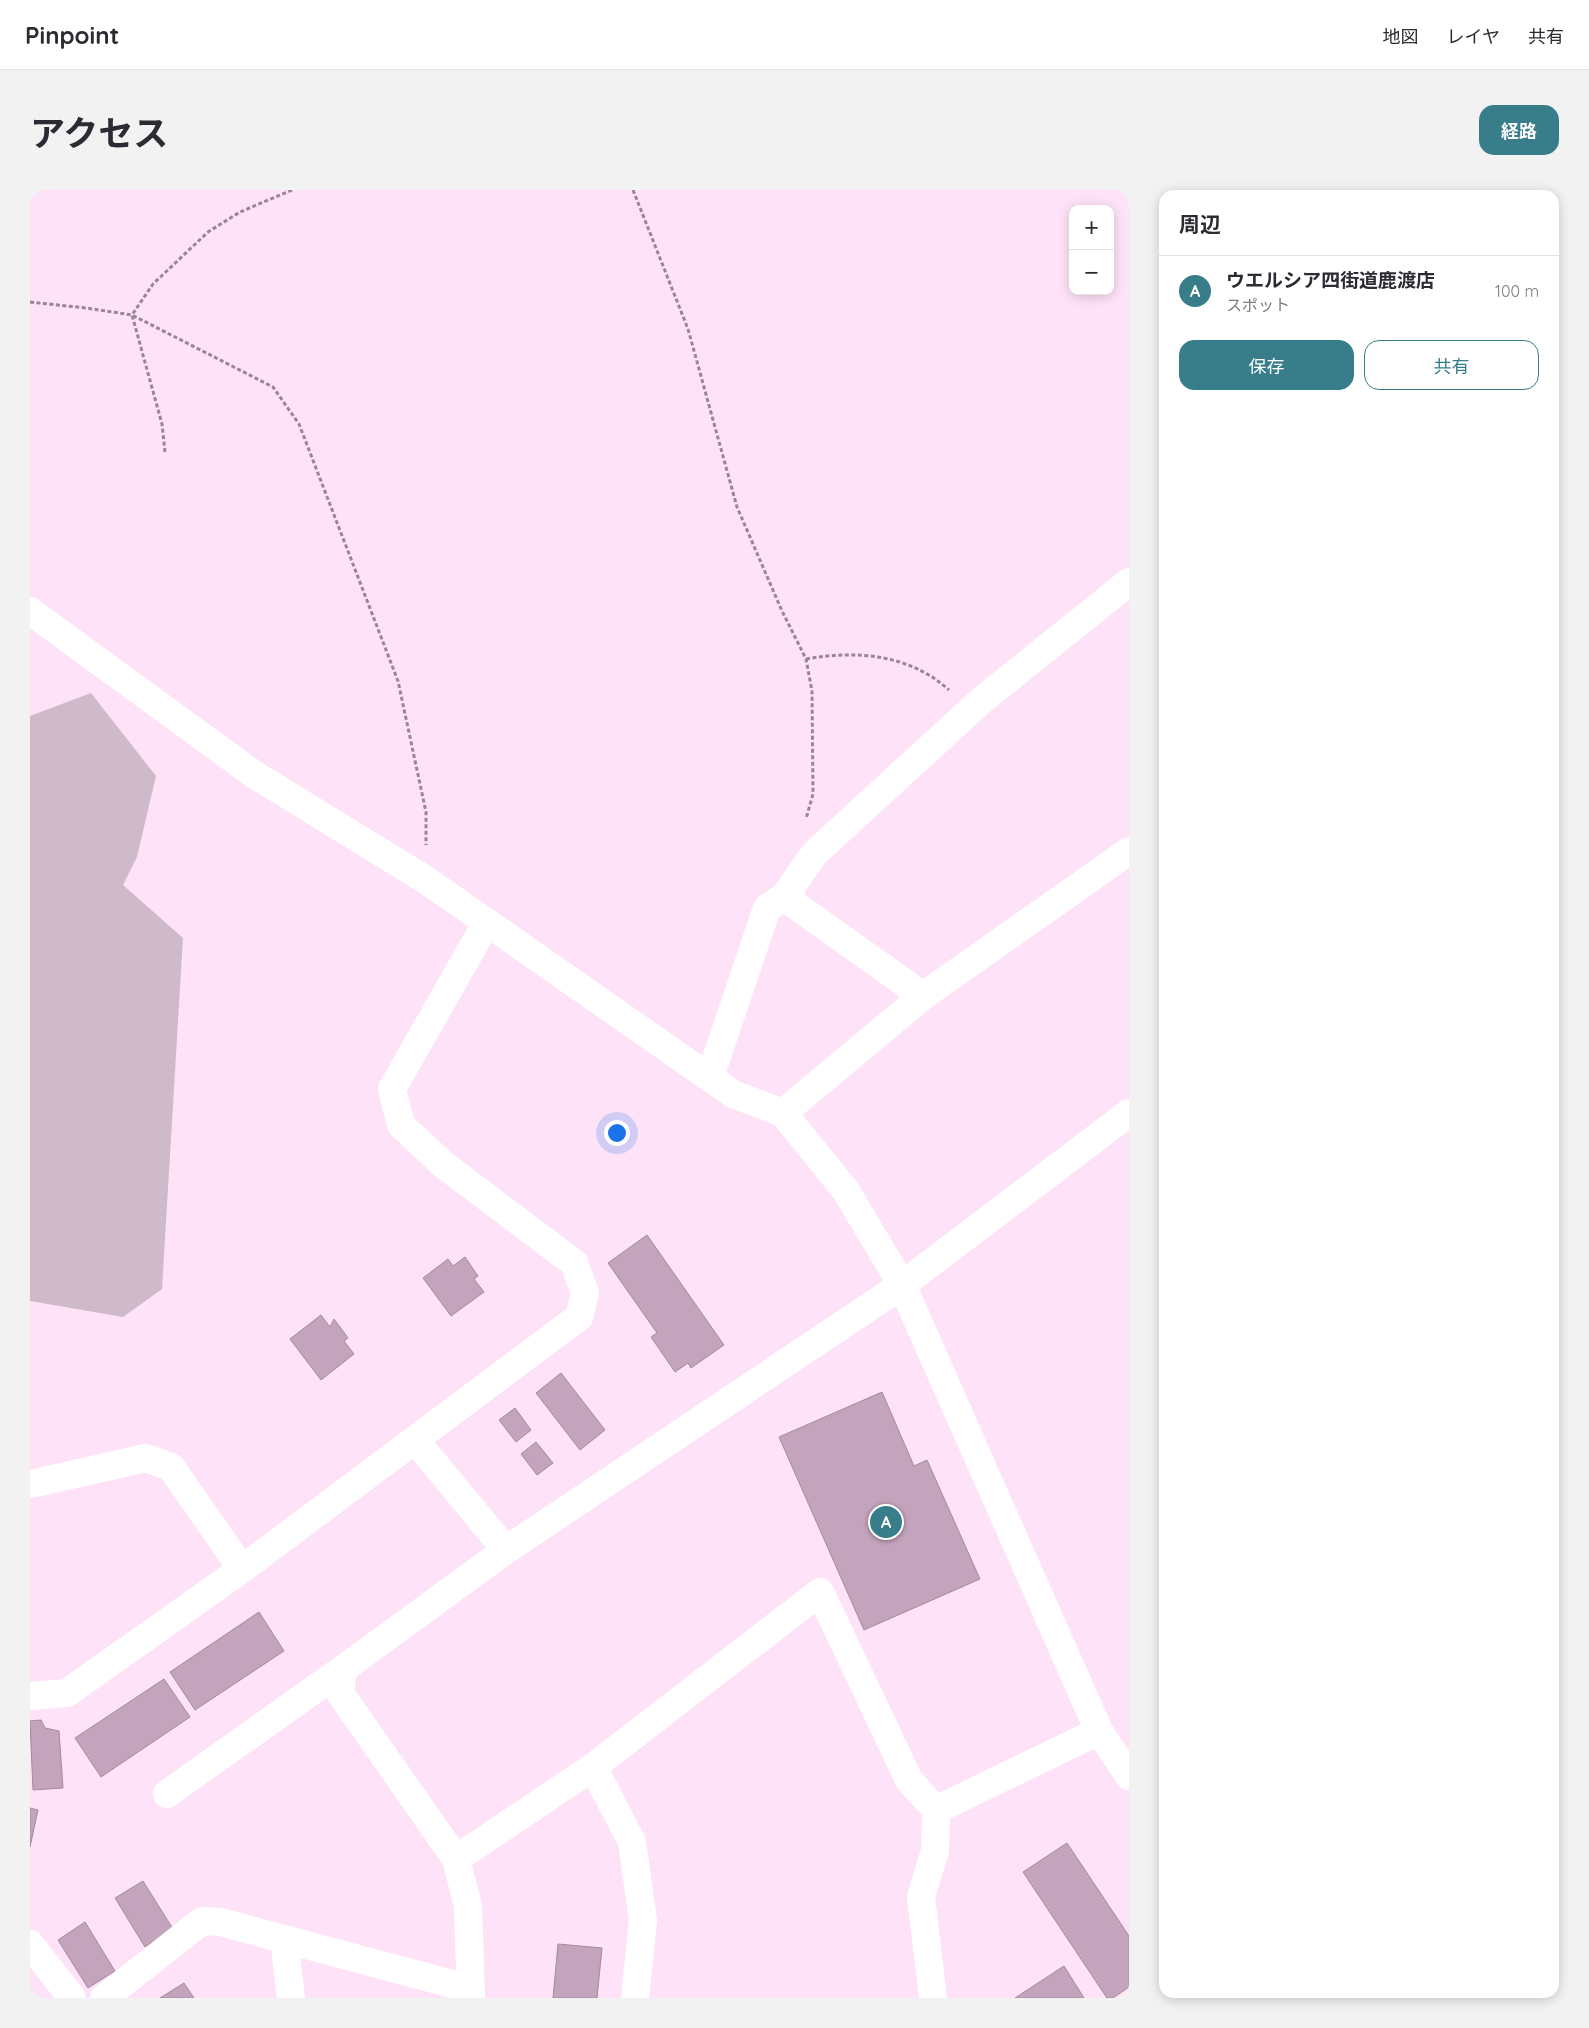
<!DOCTYPE html>
<html lang="ja">
<meta charset="utf-8">
<style>
body{margin:0;font-family:Quicksand,"Noto Sans JP",sans-serif;background:#f2f2f3;color:#2b2b33}
.controls{position:absolute;right:15px;top:15px;display:grid;overflow:hidden;border-radius:10px;box-shadow:0 2px 12px #0003}
.controls button{width:45px;height:45px;display:grid;place-items:center;padding:0;border:0;border-bottom:1px solid #e1e1e2;background:#fff;color:#2b2b33;font:25px sans-serif}
.you{position:absolute;left:586px;top:942px;width:18px;height:18px;margin:-12px;border:4px solid #fff;border-radius:50%;background:#1a73e8;box-shadow:0 0 0 8px #1a73e833}
.badge{display:grid;place-items:center;width:32px;height:32px;border-radius:50%;background:#377d8a;color:#fff;font-size:16px;font-weight:700}
.pin{position:absolute;translate:-50% -50%;border:2px solid #fff;box-shadow:0 1px 5px #0006}
.list{margin:0;padding:0;list-style:none}
h2{display:flex;justify-content:space-between;align-items:center;height:65px;margin:0;padding:0 20px;font-size:21px}
h2 small{font-size:16px;font-weight:400;color:#7c7c81}
.list li{display:grid;grid-template-columns:32px 1fr auto;gap:15px;align-items:center;box-sizing:border-box;height:70px;padding:0 20px;border-top:1px solid #e1e1e2}
.list b{display:block;font-size:19px;white-space:nowrap}
.list p{margin:0;font-size:16px;white-space:nowrap;color:#7c7c81}
.list em{font-size:16px;font-style:normal;color:#7c7c81}
.actions{display:flex;gap:10px;padding:15px 20px}
.actions a{flex:1;padding:11px 0;border:1px solid #377d8a;border-radius:15px;text-align:center;font-size:18px;color:#377d8a}
.actions .main{background:#377d8a;color:#fff}
.map{position:relative;flex:none;width:1099px;height:1808px;overflow:hidden;border-radius:15px}
header{display:flex;align-items:center;gap:30px;box-sizing:border-box;height:70px;padding:0 25px;background:#fff;border-bottom:1px solid #e1e1e2}
header strong{font-size:24px}
nav{display:flex;gap:28px;margin-inline-start:auto;font-size:18px}
.intro{display:flex;align-items:center;justify-content:space-between;box-sizing:border-box;height:120px;padding:0 30px}
h1{margin:0;font-size:35px}
.button{padding:12px 22px;border-radius:15px;background:#377d8a;color:#fff;font-size:18px;font-weight:700}
main{display:flex;gap:30px;padding:0 30px}
aside{flex:1;background:#fff;border-radius:15px;box-shadow:0 2px 12px #0003}
.map>svg:first-child{display:block}
</style>
<header>
<strong>Pinpoint</strong>
<nav><a>地図</a><a>レイヤ</a><a>共有</a></nav>
</header>
<div class="intro"><h1>アクセス</h1><a class="button">経路</a></div>
<main>
<div class="map">
<svg width="1099" height="1808" viewBox="0 0 1099 1808">
<rect width="100%" height="100%" fill="#fee3f8"/>
<path fill="#cfbaca" d="M61 503 126 586 107 667 93 695 153 748 132 1099 93 1127 0 1111V526Z"/>
<path fill="#c4a3bc" stroke="#a6889f" d="M617 1045 694 1155 661 1178 658 1173 645 1182 621 1147 627 1143 578 1073Z
M435 1067 448 1086 444 1089 454 1102 421 1126 393 1088 418 1069 423 1076Z
M291 1125 300 1137 304 1129 318 1148 314 1151 324 1164 291 1190 260 1149Z
M531 1183 575 1240 550 1260 506 1203Z
M852 1202 884 1276 897 1270 950 1389 834 1440 749 1247Z
M485 1218 501 1240 486 1252 469 1230Z
M506 1252 523 1273 507 1285 491 1264Z
M229 1422 254 1461 165 1520 140 1482Z
M134 1489 160 1527 71 1587 45 1548Z
M11 1530 15 1538 29 1541 33 1598 3 1600 0 1531Z
M0 1618 8 1620 0 1657Z
M1037 1653 1099 1746V1797L1083 1808H1077L993 1682Z
M113 1691 143 1739 115 1757 85 1708Z
M55 1732 85 1781 58 1798 28 1750Z
M528 1754 572 1758 567 1808H523Z
M1034 1776 1054 1808H985Z
M154 1793 164 1808H130Z"/>
<g fill="none" stroke-linecap="round" stroke-linejoin="round">
<path stroke="#998695" stroke-width="3" stroke-dasharray="4 2.5" stroke-linecap="butt" d="M603 0 658 139 707 317 752 421 776 469 782 501 783 604 776 629
M0 112 56 118 102 125 243 197 269 234 368 491 396 622V655
M135 262 132 234 102 125 123 94 178 42 210 22 262 0
M776 469C827 460 879 464 919 500"/>
<path stroke="#fff" stroke-width="28" d="M0 421 225 585 396 690 703 904 753 923 816 1001 872 1095 1069 1541 1099 1586
M893 806 754 707 785 663 952 510 1099 392
M680 887 737 718 754 707
M753 923 893 806 1099 661
M385 1250 476 1360
M0 1294 116 1268 141 1277 212 1379
M0 1506 37 1503 212 1379 549 1127 555 1103 544 1073 414 975 371 935 362 899 457 732
M563 1577 602 1652 613 1730 605 1808
M137 1604 313 1479
M906 1620 1069 1541
M426 1669 563 1577 790 1402 879 1590 906 1620 905 1661 891 1707 903 1808
M254 1749 261 1808
M0 1754 42 1808
M74 1808 172 1731 190 1732 441 1799
M441 1808 438 1716 426 1669 310 1503 313 1479 476 1360 872 1095 1099 923"/>
</g>
</svg>
<div class="controls">
<button>+</button>
<button>−</button>
</div>
<div class="you"></div>
<div class="pin badge" style="left:856px;top:1332px">A</div>
</div>
<aside>
<h2>周辺<small></small></h2>
<ul class="list">
<li><span class="badge">A</span><div><b>ウエルシア四街道鹿渡店</b><p>スポット</p></div><em>100 m</em></li>
</ul>
<div class="actions"><a class="main">保存</a><a>共有</a></div>
</aside>
</main>
